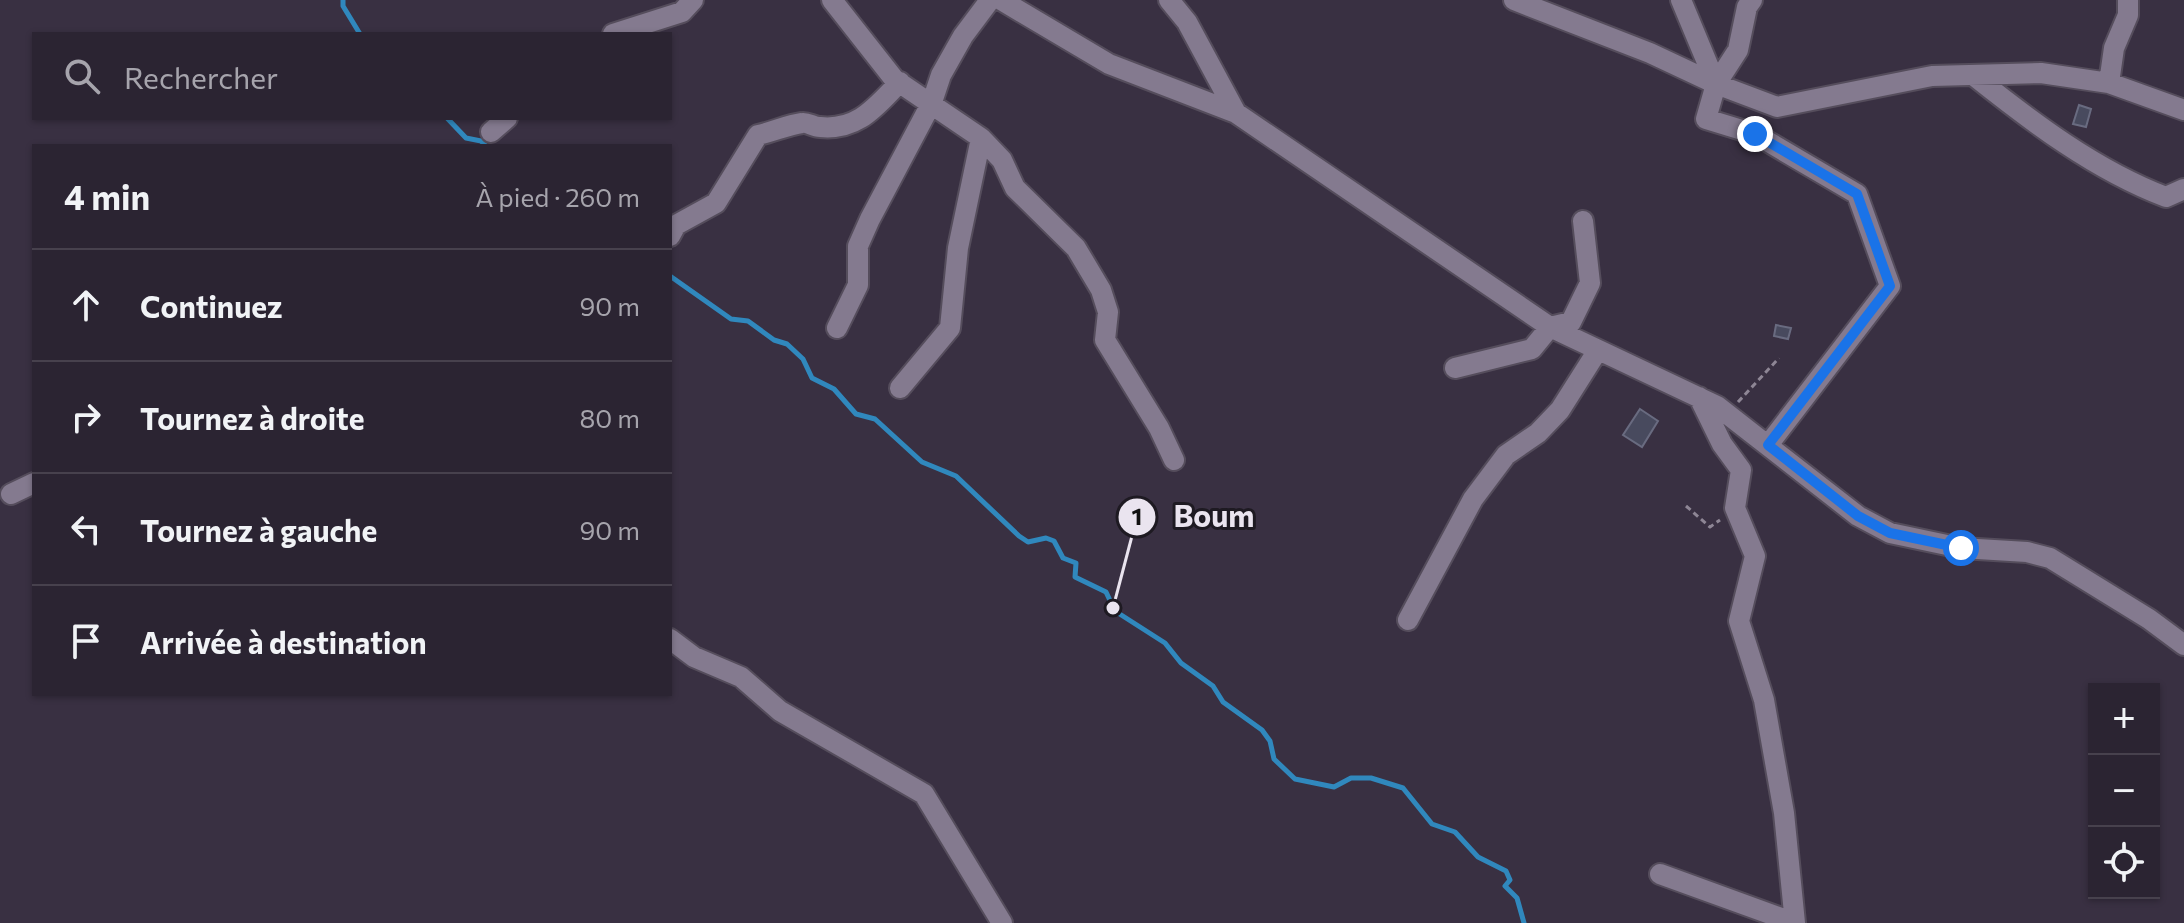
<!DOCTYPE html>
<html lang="fr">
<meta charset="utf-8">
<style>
body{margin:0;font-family:Commissioner,sans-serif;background:#37303e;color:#f1f3f6}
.controls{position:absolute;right:24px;bottom:24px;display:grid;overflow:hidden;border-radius:0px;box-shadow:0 2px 6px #0004}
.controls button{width:72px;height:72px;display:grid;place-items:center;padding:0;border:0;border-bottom:2px solid #47414d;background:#2b2432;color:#f1f3f6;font:40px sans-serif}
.stop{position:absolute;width:24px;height:24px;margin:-18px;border:6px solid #1a73e8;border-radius:50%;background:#fff}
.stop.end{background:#1a73e8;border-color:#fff;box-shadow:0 2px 8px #0008}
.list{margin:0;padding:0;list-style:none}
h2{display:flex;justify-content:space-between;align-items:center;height:104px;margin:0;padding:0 32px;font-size:34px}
h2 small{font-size:26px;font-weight:400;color:#a6a4ac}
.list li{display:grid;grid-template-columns:52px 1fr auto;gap:24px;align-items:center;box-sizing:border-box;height:112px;padding:0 32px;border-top:2px solid #47414d}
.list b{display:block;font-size:30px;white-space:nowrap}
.list em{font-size:26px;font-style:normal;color:#a6a4ac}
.icon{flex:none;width:44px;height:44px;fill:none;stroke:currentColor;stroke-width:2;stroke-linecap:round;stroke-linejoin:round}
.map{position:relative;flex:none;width:2184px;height:923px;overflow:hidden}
.search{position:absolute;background:#2b2432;box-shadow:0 2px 6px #0004;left:32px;top:32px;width:640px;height:88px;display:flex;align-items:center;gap:20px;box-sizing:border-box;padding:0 28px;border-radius:0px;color:#a6a4ac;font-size:30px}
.panel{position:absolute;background:#2b2432;box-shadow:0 2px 6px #0004;left:32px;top:144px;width:640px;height:552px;border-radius:0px}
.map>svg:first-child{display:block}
</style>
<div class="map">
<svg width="2184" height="923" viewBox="0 0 2184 923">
<rect width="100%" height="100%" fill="#393042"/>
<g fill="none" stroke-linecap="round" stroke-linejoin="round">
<path stroke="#3088bd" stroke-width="5" d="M343 0V6L360 34
M447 118 466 138 481 141 486 146
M670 276 731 319 748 321 774 340 787 344 803 359 812 378 834 389 856 414 875 419 922 462 956 476 1019 536 1028 542 1046 538 1054 541 1063 558 1076 563 1075 577 1106 592 1115 611 1165 643 1181 663 1213 686 1223 702 1262 730 1270 741 1274 759 1295 779 1334 787 1351 778H1371L1403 788 1432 824 1455 832 1478 857 1506 871 1510 880 1505 886 1517 898 1524 923"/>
</g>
<path fill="#484a5e" stroke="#696b80" stroke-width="2" d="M2079 105 2091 109 2086 127 2073 124Z
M1776 325 1791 328 1788 339 1774 336Z
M1640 409 1658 421 1642 447 1623 435Z"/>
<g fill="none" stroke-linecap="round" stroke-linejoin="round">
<defs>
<path id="minor" d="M832 0 894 79 981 138 1002 160 1015 188 1076 248 1101 290 1108 312 1105 340 1159 428 1174 460
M1001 0 1109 64 1236 113
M1169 0 1187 22 1236 113 1550 327 1717 406 1858 516 1890 533 1961 548 2027 552 2050 558 2149 619 2184 645
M1514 0 1650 53 1716 84 1681 0
M613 34 682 12 693 0
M1973 75C2032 122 2095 170 2166 197L2184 189
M2109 83 2114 48 2128 15V0
M1716 84 1738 50 1747 7 1752 0
M491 132 507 118
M670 236 676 225 716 203 758 135C773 132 787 125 802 123 808 122 813 127 820 127 859 131 877 105 900 82
M837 328 858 285V246L870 219 932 102 941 75 963 36 990 0
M1455 368 1532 349 1550 327 1571 322 1590 283 1583 221
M900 388 950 328 958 248 981 138
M1768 445 1890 286 1857 194 1755 134 1706 119 1716 84 1777 107 1932 76 2041 73 2109 83 2184 110
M11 494 34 483
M1408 620 1473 499 1506 455 1538 433 1560 410 1598 350
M670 639 694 657 741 677 780 711 924 794 1002 923
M1660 874 1795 923 1784 813 1764 700 1739 621 1755 556 1735 508 1741 470 1722 444 1699 397"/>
</defs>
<use href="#minor" stroke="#554d5c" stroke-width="24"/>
<path stroke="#8e8695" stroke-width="3" stroke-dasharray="6 4" stroke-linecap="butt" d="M1738 402 1779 358
M1686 506 1710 527 1720 520"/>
<use href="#minor" stroke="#847a8f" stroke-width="20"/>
</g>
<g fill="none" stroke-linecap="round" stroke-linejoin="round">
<path stroke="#1a73e8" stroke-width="10" d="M1755 134 1857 194 1890 286 1768 445 1858 516 1890 533 1961 548"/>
</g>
<path fill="none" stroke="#eae4ef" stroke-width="3" d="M1113 608L1137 517"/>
<g fill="#eae4ef" stroke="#1e1a22" stroke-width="3">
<circle cx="1113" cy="608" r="8"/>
<circle cx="1137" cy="517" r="20"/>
</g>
<g font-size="24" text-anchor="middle" font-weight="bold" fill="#111">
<text x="1137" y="525">1</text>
</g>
<g font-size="30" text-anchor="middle" font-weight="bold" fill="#eae4ef" stroke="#1e1a22" stroke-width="6" stroke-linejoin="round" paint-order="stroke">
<text x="1214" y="527">Boum</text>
</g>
</svg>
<div class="controls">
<button>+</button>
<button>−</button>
<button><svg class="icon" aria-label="locate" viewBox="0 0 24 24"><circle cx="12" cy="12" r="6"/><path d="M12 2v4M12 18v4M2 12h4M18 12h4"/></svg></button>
</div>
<div class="stop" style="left:1961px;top:548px"></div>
<div class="stop end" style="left:1755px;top:134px"></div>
<div class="search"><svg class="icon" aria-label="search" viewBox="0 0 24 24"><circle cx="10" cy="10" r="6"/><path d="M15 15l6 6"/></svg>Rechercher</div>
<section class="panel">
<h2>4 min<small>À pied · 260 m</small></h2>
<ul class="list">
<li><svg class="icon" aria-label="ahead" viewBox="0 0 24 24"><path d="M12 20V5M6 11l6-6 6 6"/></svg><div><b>Continuez</b></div><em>90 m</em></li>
<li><svg class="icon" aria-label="right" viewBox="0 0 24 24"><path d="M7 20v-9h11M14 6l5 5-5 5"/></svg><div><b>Tournez à droite</b></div><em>80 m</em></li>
<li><svg class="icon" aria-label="left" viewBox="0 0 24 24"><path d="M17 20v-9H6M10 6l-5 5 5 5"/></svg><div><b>Tournez à gauche</b></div><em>90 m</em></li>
<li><svg class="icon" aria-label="arrive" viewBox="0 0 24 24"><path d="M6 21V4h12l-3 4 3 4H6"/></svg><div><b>Arrivée à destination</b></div></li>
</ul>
</section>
</div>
